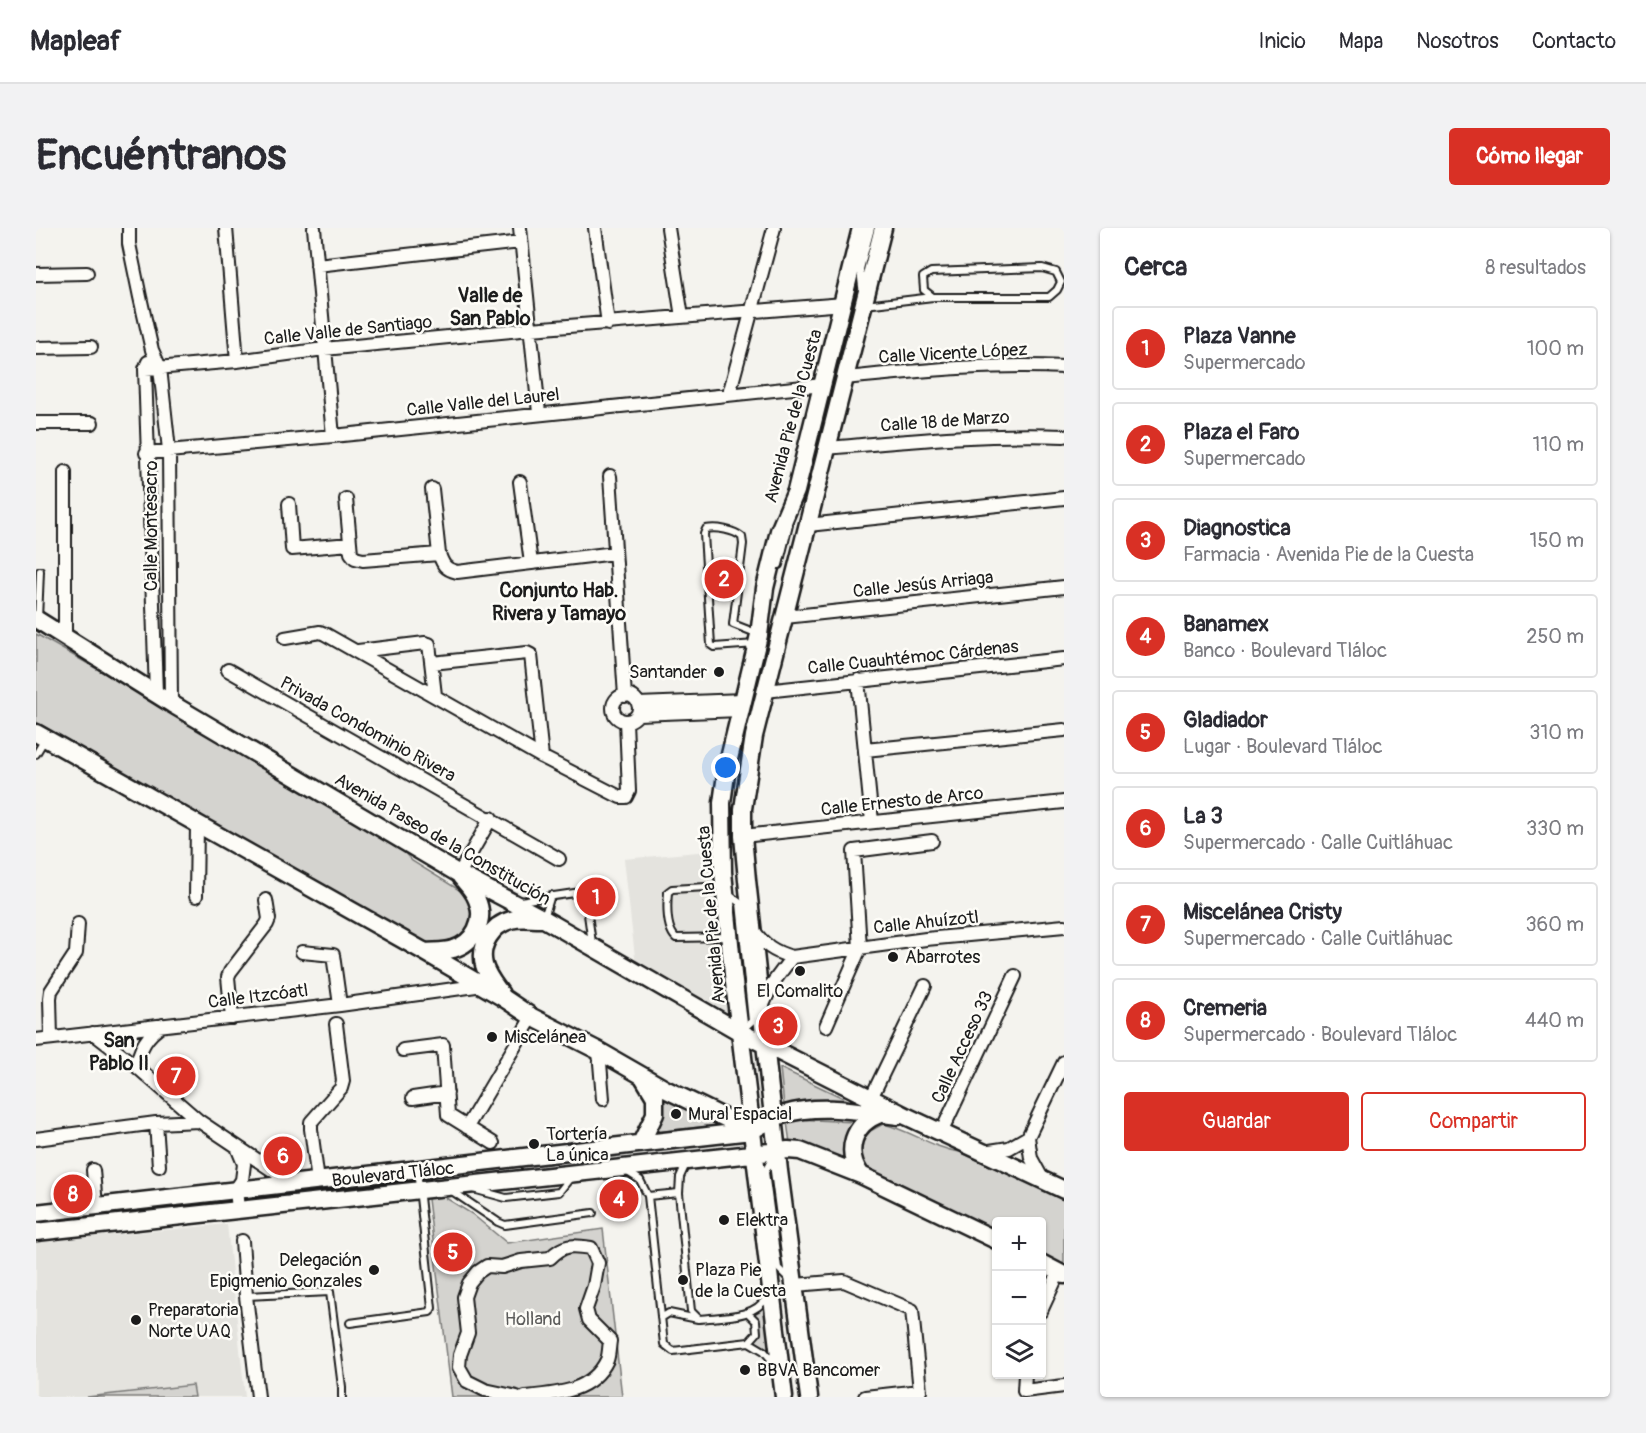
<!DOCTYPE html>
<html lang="es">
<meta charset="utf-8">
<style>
body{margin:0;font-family:Pangolin,sans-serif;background:#f2f2f3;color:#2b2b33}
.controls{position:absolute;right:18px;bottom:18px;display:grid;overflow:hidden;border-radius:6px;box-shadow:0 2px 4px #0004}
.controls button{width:54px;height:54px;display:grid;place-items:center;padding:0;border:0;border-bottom:2px solid #e1e1e2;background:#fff;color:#2b2b33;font:30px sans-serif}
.you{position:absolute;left:690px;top:540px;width:21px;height:21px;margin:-15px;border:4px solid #fff;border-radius:50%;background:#1a73e8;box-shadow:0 0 0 9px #1a73e833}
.badge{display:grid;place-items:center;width:39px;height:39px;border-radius:50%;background:#d93025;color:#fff;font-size:20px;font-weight:700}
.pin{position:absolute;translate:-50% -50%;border:3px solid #fff;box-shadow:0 2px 6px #0006}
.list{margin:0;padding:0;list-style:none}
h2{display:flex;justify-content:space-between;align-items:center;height:78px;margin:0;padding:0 24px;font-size:26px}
h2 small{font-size:20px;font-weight:400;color:#7c7c81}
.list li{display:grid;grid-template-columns:39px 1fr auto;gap:18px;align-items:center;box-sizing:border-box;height:84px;margin:0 12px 12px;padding:0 12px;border:2px solid #e1e1e2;border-radius:6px}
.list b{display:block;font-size:22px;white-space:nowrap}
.list p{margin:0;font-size:20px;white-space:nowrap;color:#7c7c81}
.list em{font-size:20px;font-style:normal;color:#7c7c81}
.actions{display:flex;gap:12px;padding:18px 24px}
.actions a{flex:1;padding:14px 0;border:2px solid #d93025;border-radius:6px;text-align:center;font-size:21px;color:#d93025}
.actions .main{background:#d93025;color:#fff}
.icon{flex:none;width:33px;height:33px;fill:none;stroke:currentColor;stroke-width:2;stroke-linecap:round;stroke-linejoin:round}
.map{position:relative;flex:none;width:1028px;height:1169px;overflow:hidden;border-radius:6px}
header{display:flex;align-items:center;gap:36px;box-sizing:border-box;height:84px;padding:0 30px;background:#fff;border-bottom:2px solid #e1e1e2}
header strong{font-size:28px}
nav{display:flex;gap:33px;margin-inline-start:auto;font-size:21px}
.intro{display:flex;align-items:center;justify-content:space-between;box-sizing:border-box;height:144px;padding:0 36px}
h1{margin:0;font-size:42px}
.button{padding:15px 27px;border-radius:6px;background:#d93025;color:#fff;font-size:21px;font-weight:700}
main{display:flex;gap:36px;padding:0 36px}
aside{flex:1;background:#fff;border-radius:6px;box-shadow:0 2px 4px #0004}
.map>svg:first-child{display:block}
</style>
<header>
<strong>Mapleaf</strong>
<nav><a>Inicio</a><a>Mapa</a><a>Nosotros</a><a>Contacto</a></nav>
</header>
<div class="intro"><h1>Encuéntranos</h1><a class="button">Cómo llegar</a></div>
<main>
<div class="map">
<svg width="1028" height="1169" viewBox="0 0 1028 1169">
<rect width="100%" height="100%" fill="#f4f3ee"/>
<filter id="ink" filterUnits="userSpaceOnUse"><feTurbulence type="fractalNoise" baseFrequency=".0167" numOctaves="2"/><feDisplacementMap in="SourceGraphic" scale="12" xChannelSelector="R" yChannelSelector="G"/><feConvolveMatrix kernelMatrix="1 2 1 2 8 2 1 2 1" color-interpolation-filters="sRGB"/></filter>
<g filter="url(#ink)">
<path fill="#e4e3de" d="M683 622 699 786H687L600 738 588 631Z
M191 996 209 1169H0V1014Z"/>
<path fill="#d4d3cf" stroke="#787876" stroke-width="1.5" d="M0 406 354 609 376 633 433 668C441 700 424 716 393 718L0 494Z
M744 840 820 876 783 872 748 877Z
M624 865 683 897 619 904Z
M760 891 818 894C809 907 806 917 808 933L754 915 751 894Z
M847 896C874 902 896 920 924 924L1028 972V1040L1006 1029 1005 994H960V1007L830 943 822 929 825 908Z
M370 952 371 957 210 976 209 971Z
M397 962 436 986 471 1015 567 1001 586 1169H416L391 963Z
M735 1063 745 1142 728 1123 713 1114 721 1105 720 1093 712 1085Z
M157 1157 159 1169H51Z"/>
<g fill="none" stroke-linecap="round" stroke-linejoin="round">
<defs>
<path id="lane" d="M826 59 824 41 835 0
M829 77 897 69H1013L1021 62 1025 54 1020 44 1006 40 895 44 887 49 888 62 897 69
M743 337 753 297
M2 391 4 343
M720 405 697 396 707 316 706 309C698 302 681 299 670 301L668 306 675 417 678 419 720 416
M0 526 9 511
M688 658 636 661 632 664C631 676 630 701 640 710L693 709
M692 666 704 675 716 793 707 801
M484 673 545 664 549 667 550 672 556 715
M508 690 515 667
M737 929 729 944 742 1040 754 1052
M650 936 644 949 643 965 655 1083 663 1091C686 1088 718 1091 731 1069
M590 943 604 952 612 968 628 1116 637 1123 713 1114 728 1123 740 1137
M437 961 470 970 523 964 535 949
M416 963 462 994 469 997 557 985
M612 968 643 965
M210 1068 294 1064 306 1159V1169
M712 1085 720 1093 721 1105 713 1114
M625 1090 633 1085 662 1091
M314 1095 394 1084 396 1080 381 941"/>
<path id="street" d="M93 0V16L104 69 116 122 124 140 133 222 135 475
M190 0 201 133
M278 0 297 208
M484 0 503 185
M559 0 572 96
M632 0 646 89
M281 37 485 14
M0 46 51 45
M0 120 55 119
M112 134 109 141 120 465
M109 141 201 133 288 121 495 101 808 76
M809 150C882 143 955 135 1028 139
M693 166 738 0
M0 195H56
M792 220C871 213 949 205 1028 208
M110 225 297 208 787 157
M29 244V410
M574 248 589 468
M484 254 495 335
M396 261 403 326C407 337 409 341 421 344L579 325
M310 271 315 325 319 330 327 332 403 326
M253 276 256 321 314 316
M772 297 1028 270
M749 389 1028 359
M249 410 284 404 289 406 506 529 584 569H590L593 563 590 493
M322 423 389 415 393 416 399 467
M396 435 491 425 495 427 506 529
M192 442 523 631
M822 452 836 594
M729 463 1028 431
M577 480a13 13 0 1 1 26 0a13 13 0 1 1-26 0Z
M602 476 707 472
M602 486 704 482
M829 522 1028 502
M707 608 1028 574
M423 646 455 590
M160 668 161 597
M717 702C728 717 738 724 756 729L890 711 1028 698
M266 724 297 727 304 777
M726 779 736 756 756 729
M196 790 192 749 194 744 231 696 233 691 230 672
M790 798 824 720 818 623 896 613
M57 805 101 839 163 893 257 956
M15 810 14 770 15 763 40 725 42 696
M0 812 304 777 447 757
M367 822 407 817 412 887 457 915
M563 823 567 871
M101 839C103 820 111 807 127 797
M377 870 411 865
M835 870 889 758
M120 895 123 938
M431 899 496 789
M905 905 979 748
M992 909 995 930 1007 952
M0 911 120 895 163 893
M201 919 208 936 206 952 200 961 202 982
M947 924 973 920 992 909 1028 834
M57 942 60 978
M282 953 275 901V894L305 860 307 853 300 796
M206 1013 210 1068 222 1169
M759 1057 808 1053 876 1082 884 1163 829 1169
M1005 1083 1023 1044
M989 1146 988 1163 1028 1158
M481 1169 449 1162 431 1153 423 1139 424 1127 432 1105 428 1069 433 1055 442 1044 451 1038 466 1039 485 1033 514 1030C528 1016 536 1017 555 1020L562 1035 558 1058 550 1081 553 1092 574 1113C573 1119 573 1127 571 1132 556 1164 520 1166 489 1169"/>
<path id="secondary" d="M0 391 136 476 423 646 508 691 704 804 872 889 1028 962
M0 505 389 724 466 769 496 789 563 823 631 862 714 902
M389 724C398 723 408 724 417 721 438 715 450 692 441 672 438 663 431 656 425 649
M465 766C459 757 451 748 448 737 443 717 456 697 475 692 484 689 495 691 504 691
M605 915 619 886V869L607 849
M825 947C808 923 817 896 844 886
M0 985 715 903C726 897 737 890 749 886 784 875 827 884 862 888
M0 1004 752 922 764 923 825 947 960 1012
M1005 1035 1028 1047
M748 1169 697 746 687 644 686 575 691 539 723 407 729 360 743 303 760 263 825 0
M773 1169 743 943 711 652 707 608V581L718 508 847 0"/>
</defs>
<use href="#lane" stroke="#1c1c1c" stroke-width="10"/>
<use href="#street" stroke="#1c1c1c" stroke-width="16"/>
<use href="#secondary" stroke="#1c1c1c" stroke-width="21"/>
<use href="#lane" stroke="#fdfcf7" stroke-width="6"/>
<use href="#street" stroke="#fdfcf7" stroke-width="12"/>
<use href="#secondary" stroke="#fdfcf7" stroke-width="16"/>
</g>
</g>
<g fill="#1c1c1c" stroke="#fdfcf7" stroke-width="2">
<circle cx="683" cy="444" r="6"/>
<circle cx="857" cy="729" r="6"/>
<circle cx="764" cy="743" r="6"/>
<circle cx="456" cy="809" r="6"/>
<circle cx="640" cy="886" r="6"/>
<circle cx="498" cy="916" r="6"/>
<circle cx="688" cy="992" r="6"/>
<circle cx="338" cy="1042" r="6"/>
<circle cx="647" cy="1052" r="6"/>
<circle cx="100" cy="1092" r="6"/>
<circle cx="709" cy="1142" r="6"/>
</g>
<g text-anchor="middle" stroke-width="5" stroke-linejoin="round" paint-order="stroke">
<g font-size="18" fill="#1c1c1c" stroke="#fdfcf7">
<text transform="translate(312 102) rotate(-6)" y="6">Calle Valle de Santiago</text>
<text transform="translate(917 125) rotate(-3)" y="6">Calle Vicente López</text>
<text transform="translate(447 174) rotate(-6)" y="6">Calle Valle del Laurel</text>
<text transform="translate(757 188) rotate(-75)" y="6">Avenida Pie de la Cuesta</text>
<text transform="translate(909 193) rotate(-4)" y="6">Calle 18 de Marzo</text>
<text transform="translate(115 298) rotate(-90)" y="6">Calle Montesacro</text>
<text transform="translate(887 356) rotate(-6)" y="6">Calle Jesús Arriaga</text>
<text transform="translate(877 429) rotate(-6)" y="6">Calle Cuauhtémoc Cárdenas</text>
<text transform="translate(332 501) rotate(29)" y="6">Privada Condominio Rivera</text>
<text transform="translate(866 573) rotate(-6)" y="6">Calle Ernesto de Arco</text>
<text transform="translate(407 611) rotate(30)" y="6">Avenida Paseo de la Constitución</text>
<text transform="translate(675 687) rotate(-95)" y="6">Avenida Pie de la Cuesta</text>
<text transform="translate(890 694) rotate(-6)" y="6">Calle Ahuízotl</text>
<text transform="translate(222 768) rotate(-7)" y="6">Calle Itzcóatl</text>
<text transform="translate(926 819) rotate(-65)" y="6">Calle Acceso 33</text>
<text transform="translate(357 946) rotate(-6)" y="6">Boulevard Tláloc</text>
</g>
<g font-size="18" fill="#1c1c1c" stroke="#fdfcf7" text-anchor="start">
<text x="671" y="450" text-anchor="end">Santander</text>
<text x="869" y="735">Abarrotes</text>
<text x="764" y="769" text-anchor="middle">El Comalito</text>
<text x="468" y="815">Miscelánea</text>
<text x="652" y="892">Mural Espacial</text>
<text x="510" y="912">Tortería<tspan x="510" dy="21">La única</tspan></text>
<text x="700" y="998">Elektra</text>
<text x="326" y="1038" text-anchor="end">Delegación<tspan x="326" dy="21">Epigmenio Gonzales</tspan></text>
<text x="659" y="1048">Plaza Pie<tspan x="659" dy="21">de la Cuesta</tspan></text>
<text x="112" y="1088">Preparatoria<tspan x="112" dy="21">Norte UAQ</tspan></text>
<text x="721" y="1148">BBVA Bancomer</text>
</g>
<g font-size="18" fill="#5c5c5b" stroke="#fdfcf7">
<text x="497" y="1097">Holland</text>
</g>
<g font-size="20" font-weight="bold" fill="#1c1c1c" stroke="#fdfcf7">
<text x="454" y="74">Valle de<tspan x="454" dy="23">San Pablo</tspan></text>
<text x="523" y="369">Conjunto Hab.<tspan x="523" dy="23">Rivera y Tamayo</tspan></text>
<text x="83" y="819">San<tspan x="83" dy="23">Pablo II</tspan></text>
</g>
</g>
</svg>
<div class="controls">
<button>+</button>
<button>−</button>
<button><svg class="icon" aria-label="layers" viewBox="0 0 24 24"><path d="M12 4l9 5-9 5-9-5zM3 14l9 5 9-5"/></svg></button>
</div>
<div class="you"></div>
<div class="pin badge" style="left:560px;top:669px">1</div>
<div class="pin badge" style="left:688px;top:351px">2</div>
<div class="pin badge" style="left:742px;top:798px">3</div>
<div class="pin badge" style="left:583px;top:971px">4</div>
<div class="pin badge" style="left:417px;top:1024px">5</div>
<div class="pin badge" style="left:247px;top:928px">6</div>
<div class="pin badge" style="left:140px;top:848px">7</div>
<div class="pin badge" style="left:37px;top:966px">8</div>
</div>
<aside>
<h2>Cerca<small>8 resultados</small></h2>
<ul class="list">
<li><span class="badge">1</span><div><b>Plaza Vanne</b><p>Supermercado</p></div><em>100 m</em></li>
<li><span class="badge">2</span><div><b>Plaza el Faro</b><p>Supermercado</p></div><em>110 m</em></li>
<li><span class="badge">3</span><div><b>Diagnostica</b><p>Farmacia · Avenida Pie de la Cuesta</p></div><em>150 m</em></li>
<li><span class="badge">4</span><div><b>Banamex</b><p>Banco · Boulevard Tláloc</p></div><em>250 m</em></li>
<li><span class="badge">5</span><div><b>Gladiador</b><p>Lugar · Boulevard Tláloc</p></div><em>310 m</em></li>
<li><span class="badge">6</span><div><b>La 3</b><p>Supermercado · Calle Cuitláhuac</p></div><em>330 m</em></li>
<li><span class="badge">7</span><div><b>Miscelánea Cristy</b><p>Supermercado · Calle Cuitláhuac</p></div><em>360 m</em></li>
<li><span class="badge">8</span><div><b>Cremeria</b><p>Supermercado · Boulevard Tláloc</p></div><em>440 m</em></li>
</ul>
<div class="actions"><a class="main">Guardar</a><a>Compartir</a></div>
</aside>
</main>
